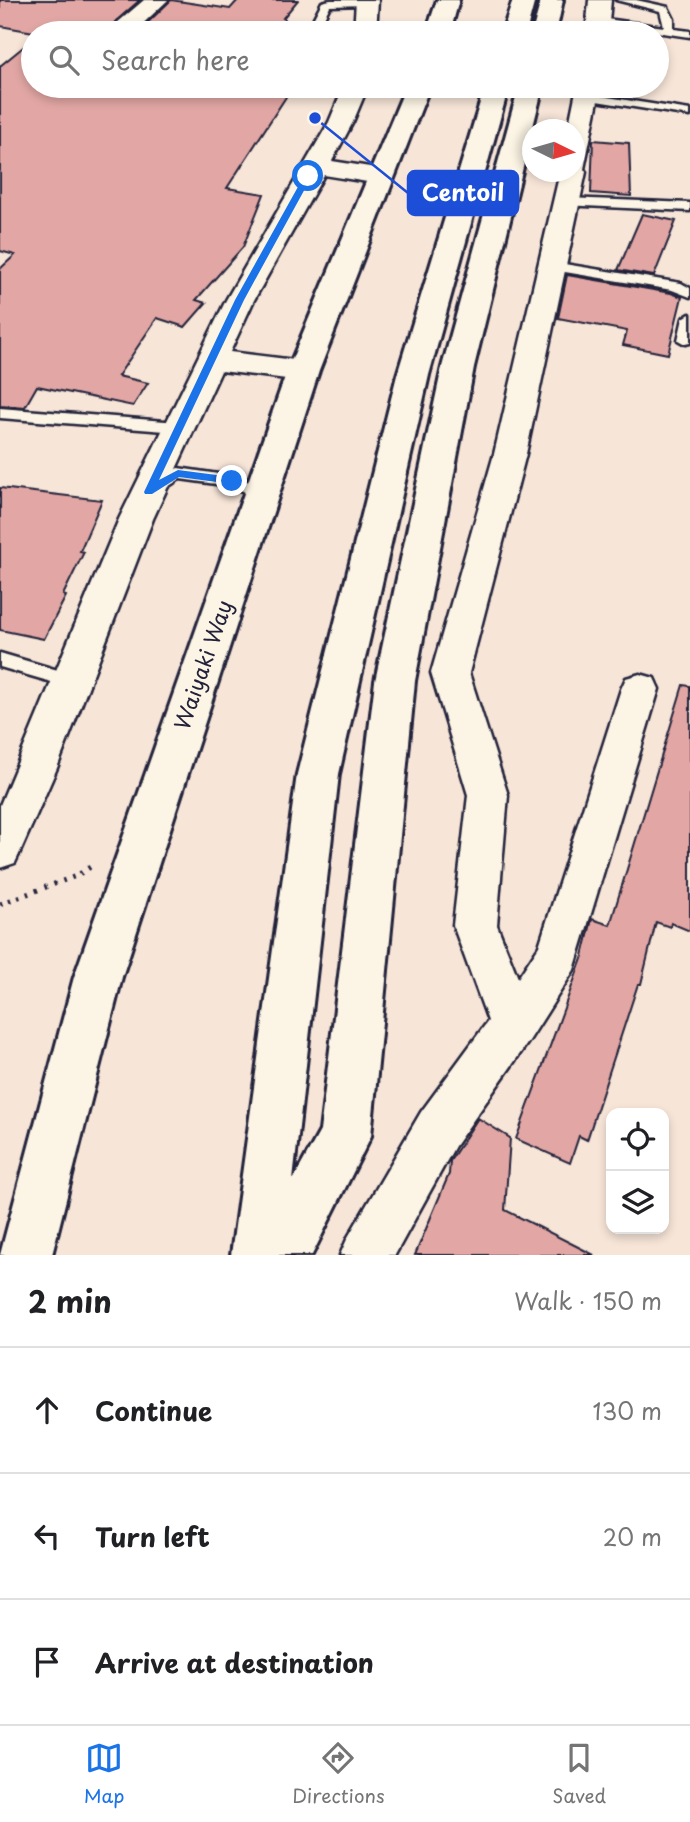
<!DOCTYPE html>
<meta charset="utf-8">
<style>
body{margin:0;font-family:"Playpen Sans",sans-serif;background:#f6f6f6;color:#202124}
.controls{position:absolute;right:21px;bottom:21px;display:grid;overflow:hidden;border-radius:14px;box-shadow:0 4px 10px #0003}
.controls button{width:63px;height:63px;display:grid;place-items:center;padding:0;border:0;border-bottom:2px solid #e0e0e0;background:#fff;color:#202124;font:35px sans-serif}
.compass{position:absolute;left:522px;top:119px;width:63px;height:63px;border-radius:50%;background:#fff;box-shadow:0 4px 10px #0003;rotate:95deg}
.stop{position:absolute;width:21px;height:21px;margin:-16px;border:5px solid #1a73e8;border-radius:50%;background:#fff}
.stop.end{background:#1a73e8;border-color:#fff;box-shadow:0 2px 7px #0008}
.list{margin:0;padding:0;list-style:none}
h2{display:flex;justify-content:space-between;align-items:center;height:91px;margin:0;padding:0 28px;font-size:30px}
h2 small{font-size:23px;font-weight:400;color:#757577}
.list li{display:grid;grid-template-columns:46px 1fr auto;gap:21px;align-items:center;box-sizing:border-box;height:126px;padding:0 28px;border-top:2px solid #e0e0e0}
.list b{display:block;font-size:26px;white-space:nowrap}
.list em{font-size:23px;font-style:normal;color:#757577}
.icon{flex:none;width:38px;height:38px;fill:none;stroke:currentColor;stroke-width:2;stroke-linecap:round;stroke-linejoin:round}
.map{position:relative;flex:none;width:690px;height:1255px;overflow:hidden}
.search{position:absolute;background:#fff;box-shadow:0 4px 10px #0003;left:21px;right:21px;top:21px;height:77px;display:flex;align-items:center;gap:18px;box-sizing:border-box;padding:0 24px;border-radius:38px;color:#757577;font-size:26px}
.sheet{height:469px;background:#fff}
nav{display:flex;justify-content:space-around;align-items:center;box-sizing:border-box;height:98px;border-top:2px solid #e0e0e0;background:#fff;font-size:19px;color:#757577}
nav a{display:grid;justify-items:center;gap:4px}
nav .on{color:#1a73e8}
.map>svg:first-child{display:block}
</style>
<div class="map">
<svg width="690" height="1255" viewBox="0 0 690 1255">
<rect width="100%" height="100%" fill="#f7e5d8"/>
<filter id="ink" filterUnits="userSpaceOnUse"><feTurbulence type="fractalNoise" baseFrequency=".0143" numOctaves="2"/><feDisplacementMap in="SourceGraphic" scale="14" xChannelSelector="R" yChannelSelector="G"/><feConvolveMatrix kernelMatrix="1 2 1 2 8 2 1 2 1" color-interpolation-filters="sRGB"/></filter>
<g filter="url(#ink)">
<path fill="#e2a7a4" stroke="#22223b" stroke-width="2" d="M0 0H140L115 22 112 27 114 33H39L0 26Z
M171 0 230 9 238 0H298L283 18 285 19 284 33H137Z
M33 39V86H293L227 188 264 194 243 247 196 300 206 303 185 327 157 318 118 376 148 383 133 406 37 386 25 407 0 405V269L15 255 0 251V66Z
M593 140 629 143 631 196 591 193Z
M642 214 676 221 654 276 618 270Z
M567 275 671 293 682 297 668 354 623 345 627 331 558 318Z
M0 488 102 500 80 551 84 552 63 595 66 596 44 639 0 630Z
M683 685 690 686V931L671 923 670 927 656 922 641 984H638L587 1140 579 1136 570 1163 516 1139 583 956 592 919 610 925Z
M478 1118 510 1138 505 1210 594 1255H415L449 1174 450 1161Z"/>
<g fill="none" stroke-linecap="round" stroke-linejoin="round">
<defs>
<path id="service" d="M330 0H370L371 2 366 5 330 6 316 33H306L322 2Z
M616 0H636L668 7 674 19V29L690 31V37L595 23 594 21 599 18 664 27 660 11Z
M588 94 690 110V116L584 99V95Z
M567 198 690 203V211L563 205 561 202Z
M552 262 681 283 690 288V297L672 290 547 269V263Z
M690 314V343L685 344 678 340 683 318Z
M0 408 178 422 186 427 178 432 0 418Z
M178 468 232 476 269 489 271 493 263 499 230 486 180 479 160 492H148L146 488 148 484Z
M0 653 78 676 81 681 78 686 72 688 0 667Z"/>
<path id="minor" d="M144 0H168L133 33H117L114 28 117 23Z
M356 0H378L376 33H354Z
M589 0H611L608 33H586Z
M344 86H368L353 122 332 161 389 170 393 176 389 182 380 184 324 175 254 300 230 352 303 361 314 364 318 371 314 378 303 381 221 371 153 519 57 768 21 850 15 863 0 868V805L119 519 226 300 329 122Z
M577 86H601L584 169 586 172 526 454 469 673 508 795 497 925 518 978 539 946 621 689 626 678 640 674 654 678 659 689 574 970 529 1041 455 1146 395 1255H340L348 1237 421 1112 488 1021 453 925 468 795 431 673 494 454 560 172H574V130H568Z"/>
<path id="trunk" d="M437 0H459L450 33H426Z
M513 0H535L526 33H502Z
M541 0H563L556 33H532Z
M406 86H430L319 371 122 977 52 1255H0L74 977 287 371Z
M485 86H509L429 375 339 774 293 1180 320 1131 375 681 442 367 519 86H543L474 367 415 681 371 1136 312 1255H231L297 774 397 375Z"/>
</defs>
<use href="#service" stroke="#22223b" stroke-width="5"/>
<use href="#minor" stroke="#22223b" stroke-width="5"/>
<use href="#trunk" stroke="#22223b" stroke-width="6"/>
<path stroke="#22223b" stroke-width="5" stroke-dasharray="2.5 7" stroke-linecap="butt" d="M0 904 76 876 95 864"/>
<use href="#service" fill="#fcf5e5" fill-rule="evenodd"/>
<use href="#minor" fill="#fcf5e5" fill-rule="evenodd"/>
<use href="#trunk" fill="#fcf5e5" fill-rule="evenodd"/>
</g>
</g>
<path fill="#1a73e8" d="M308 173 312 176 244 300 159 480 178 470 232 477 237 481 232 484 179 477 152 494H145L144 492 235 300 304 176Z"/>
<g text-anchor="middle" stroke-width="5" stroke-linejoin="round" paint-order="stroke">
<g font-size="21" fill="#22223b" stroke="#fcf5e5">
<text transform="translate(204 665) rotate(-71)" y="7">Waiyaki Way</text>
</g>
</g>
<path fill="none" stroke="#1d4ed8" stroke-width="2.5" d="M315 118L408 193"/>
<circle fill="#1d4ed8" stroke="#fcf5e5" stroke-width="2.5" cx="315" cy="118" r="7"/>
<rect fill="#1d4ed8" stroke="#1d4ed8" stroke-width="2.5" x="408" y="171" width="110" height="44" rx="7"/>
<g font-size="23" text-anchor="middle" font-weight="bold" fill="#fff">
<text x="463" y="201">Centoil</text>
</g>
</svg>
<div class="controls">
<button><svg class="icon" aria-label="locate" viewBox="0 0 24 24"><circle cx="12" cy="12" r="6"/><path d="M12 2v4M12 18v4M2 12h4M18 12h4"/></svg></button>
<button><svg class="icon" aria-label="layers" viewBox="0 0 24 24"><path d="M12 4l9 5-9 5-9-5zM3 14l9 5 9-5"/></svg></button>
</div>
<svg class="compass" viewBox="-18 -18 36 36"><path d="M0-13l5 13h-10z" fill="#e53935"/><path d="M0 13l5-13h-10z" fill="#757577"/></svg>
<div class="stop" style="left:308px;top:176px"></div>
<div class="stop end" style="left:232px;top:481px"></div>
<div class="search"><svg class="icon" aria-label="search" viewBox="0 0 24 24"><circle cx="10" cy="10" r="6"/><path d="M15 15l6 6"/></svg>Search here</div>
</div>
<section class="sheet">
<h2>2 min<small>Walk · 150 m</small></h2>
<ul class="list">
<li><svg class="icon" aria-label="ahead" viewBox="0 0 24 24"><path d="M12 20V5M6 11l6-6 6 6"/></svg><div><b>Continue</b></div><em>130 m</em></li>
<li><svg class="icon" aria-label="left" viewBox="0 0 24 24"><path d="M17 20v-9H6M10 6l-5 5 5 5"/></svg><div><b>Turn left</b></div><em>20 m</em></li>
<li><svg class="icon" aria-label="arrive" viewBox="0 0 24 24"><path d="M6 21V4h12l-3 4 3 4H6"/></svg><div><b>Arrive at destination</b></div></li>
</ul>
</section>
<nav>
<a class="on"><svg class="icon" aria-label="map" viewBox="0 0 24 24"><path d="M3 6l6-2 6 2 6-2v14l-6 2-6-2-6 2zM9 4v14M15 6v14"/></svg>Map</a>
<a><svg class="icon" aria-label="directions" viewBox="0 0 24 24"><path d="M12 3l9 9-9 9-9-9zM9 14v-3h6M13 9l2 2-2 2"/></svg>Directions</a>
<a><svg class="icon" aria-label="saved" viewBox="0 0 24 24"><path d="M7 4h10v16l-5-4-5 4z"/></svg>Saved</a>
</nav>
